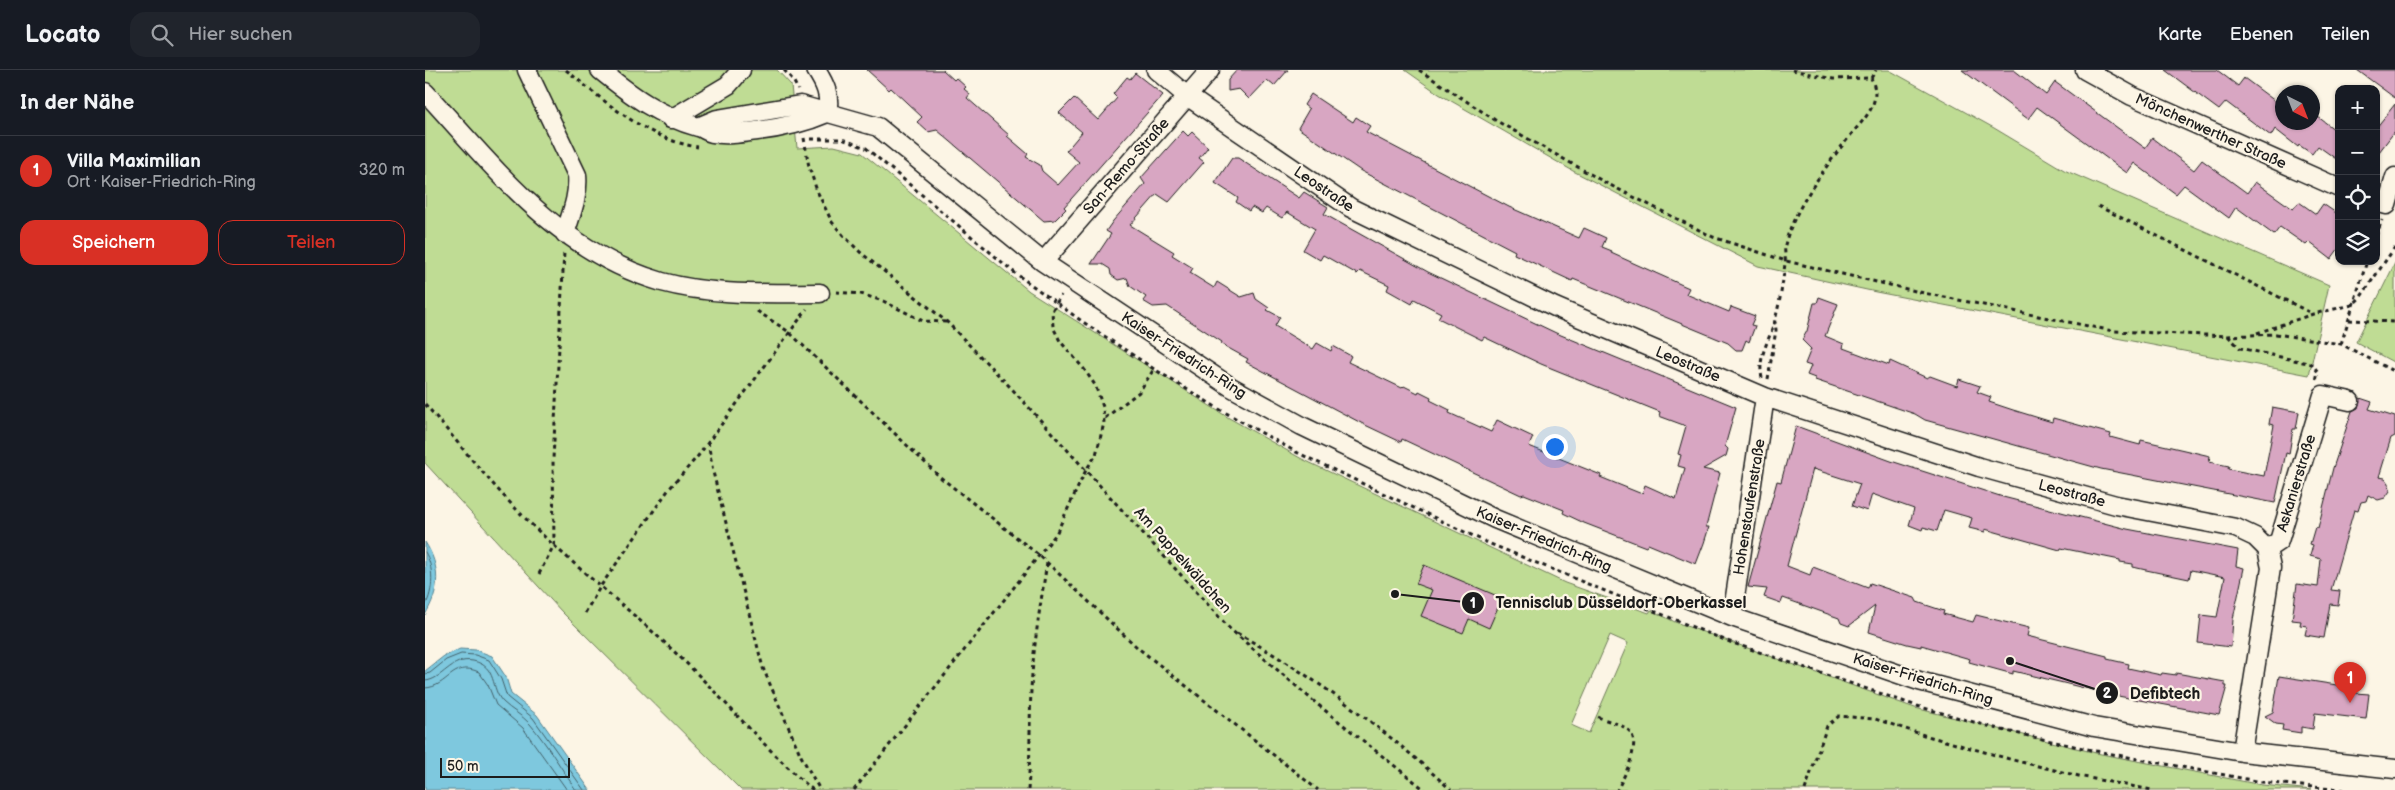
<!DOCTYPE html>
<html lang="de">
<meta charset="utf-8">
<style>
body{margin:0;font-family:"Balsamiq Sans",sans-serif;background:#20242c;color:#f1f3f6}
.controls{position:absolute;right:15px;top:15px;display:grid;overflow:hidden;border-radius:10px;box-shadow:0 1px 4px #0004}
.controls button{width:45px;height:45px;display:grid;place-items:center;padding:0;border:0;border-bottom:1px solid #363941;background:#171b24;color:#f1f3f6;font:25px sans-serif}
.compass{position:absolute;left:1850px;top:15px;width:45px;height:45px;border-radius:50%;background:#171b24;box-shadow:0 1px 4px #0004;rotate:138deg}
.scale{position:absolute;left:15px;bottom:12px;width:130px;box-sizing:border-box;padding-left:5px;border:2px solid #1c1c1c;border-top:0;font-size:14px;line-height:18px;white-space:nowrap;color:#1c1c1c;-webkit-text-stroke:4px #fcf5e5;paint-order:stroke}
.you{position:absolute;left:1129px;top:376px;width:18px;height:18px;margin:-12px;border:4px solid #fff;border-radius:50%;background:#1a73e8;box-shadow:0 0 0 8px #1a73e833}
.badge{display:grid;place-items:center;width:32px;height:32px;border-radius:50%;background:#d93025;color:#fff;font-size:16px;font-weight:700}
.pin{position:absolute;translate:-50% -41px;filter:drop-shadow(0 1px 2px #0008)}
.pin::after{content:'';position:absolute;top:26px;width:18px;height:15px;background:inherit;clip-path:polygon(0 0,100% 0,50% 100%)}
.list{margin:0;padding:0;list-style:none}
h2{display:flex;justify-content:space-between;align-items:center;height:65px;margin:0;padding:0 20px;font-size:21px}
h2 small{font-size:16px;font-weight:400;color:#9ea1a6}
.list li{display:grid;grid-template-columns:32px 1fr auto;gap:15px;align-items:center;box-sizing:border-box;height:70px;padding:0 20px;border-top:1px solid #363941}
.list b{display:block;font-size:19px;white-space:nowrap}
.list p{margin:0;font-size:16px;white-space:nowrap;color:#9ea1a6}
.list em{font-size:16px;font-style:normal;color:#9ea1a6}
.actions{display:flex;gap:10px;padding:15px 20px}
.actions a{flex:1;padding:11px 0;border:1px solid #d93025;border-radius:15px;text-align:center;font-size:18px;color:#d93025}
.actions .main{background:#d93025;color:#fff}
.icon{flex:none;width:28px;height:28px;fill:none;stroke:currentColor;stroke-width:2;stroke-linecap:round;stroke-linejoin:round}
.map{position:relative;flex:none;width:1970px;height:720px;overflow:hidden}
header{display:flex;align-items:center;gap:30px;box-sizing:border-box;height:70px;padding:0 25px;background:#171b24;border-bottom:1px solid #363941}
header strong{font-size:24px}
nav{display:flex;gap:28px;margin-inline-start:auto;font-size:18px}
.search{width:350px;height:45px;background:#20242c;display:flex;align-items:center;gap:12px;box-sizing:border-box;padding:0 18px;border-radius:15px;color:#9ea1a6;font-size:19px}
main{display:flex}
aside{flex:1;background:#171b24}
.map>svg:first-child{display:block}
</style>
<header>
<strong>Locato</strong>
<div class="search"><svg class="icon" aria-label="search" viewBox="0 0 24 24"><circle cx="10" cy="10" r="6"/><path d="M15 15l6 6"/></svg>Hier suchen</div>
<nav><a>Karte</a><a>Ebenen</a><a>Teilen</a></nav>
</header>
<main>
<aside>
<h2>In der Nähe<small></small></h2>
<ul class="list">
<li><span class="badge">1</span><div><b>Villa Maximilian</b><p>Ort · Kaiser-Friedrich-Ring</p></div><em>320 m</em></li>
</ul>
<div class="actions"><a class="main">Speichern</a><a>Teilen</a></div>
</aside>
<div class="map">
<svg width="1970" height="720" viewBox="0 0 1970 720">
<rect width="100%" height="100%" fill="#fcf5e5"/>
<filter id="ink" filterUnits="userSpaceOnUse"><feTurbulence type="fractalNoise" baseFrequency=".02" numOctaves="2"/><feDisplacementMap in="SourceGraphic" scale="10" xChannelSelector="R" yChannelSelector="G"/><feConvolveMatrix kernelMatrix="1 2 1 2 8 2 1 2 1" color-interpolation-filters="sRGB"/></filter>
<g filter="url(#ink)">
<path fill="#bfdc94" stroke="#6e7c58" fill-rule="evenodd" d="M0 0H352L366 15 372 78 409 76 437 83 604 221 804 348 877 389 1140 513 1224 543 1226 540 1250 552 1490 638 1671 683 1837 715 1887 720H316L137 542 0 393ZM1185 565 1203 573 1164 663 1146 655Z
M980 0H1464L1569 58 1639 100 1904 215 1884 305 1451 222 1333 196 1148 101 1014 24Z
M1970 193V293L1931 272Z"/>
<path fill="#7ec8de" stroke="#578390" d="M0 472C16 497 15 520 0 545Z
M35 579 51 580 67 586 81 607 86 624 112 645 165 720H0V601L19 586Z"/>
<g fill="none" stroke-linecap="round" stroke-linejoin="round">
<path stroke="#43616a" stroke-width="1" d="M0 482C9 496 9 521 0 536
M0 604 5 603 21 590 36 584 50 585 64 590 76 609 82 627 108 648 159 720
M0 611C18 610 25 587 48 591 73 596 65 619 78 632 86 640 97 645 105 654 122 674 136 698 151 720
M0 618C24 617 26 590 54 602L63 615 71 635 98 658 142 720"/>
</g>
<path fill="#d8a6c2" stroke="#1c1c1c" d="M442 0H518L529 10 531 8 541 17 539 19 545 24 542 28 584 65 582 66 603 84 601 87 615 95 617 101 633 115 654 92 641 81 657 62 634 43 649 28 673 50 692 28 688 24 702 7 705 9 710 3 738 25 639 137 641 139 630 150 619 151 512 60 503 62 492 52 497 47 466 18 464 20Z
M812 0H863L849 16 842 10 824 29 814 19 803 21V10Z
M1537 0H1589L1621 25 1630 12 1720 78 1727 68 1769 100 1777 90 1822 123 1830 112 1868 139 1874 132 1891 144 1898 134 1914 145V178L1906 189 1884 172 1881 175 1855 157 1849 165 1811 137 1804 148 1759 115 1751 124 1709 93 1702 103 1612 37 1603 49Z
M1740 0H1792L1813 16 1819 8 1858 37V52H1888V43L1914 63V91L1893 76 1887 84 1874 75 1873 77 1850 59 1846 66 1801 32 1794 40Z
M1932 0H1970V28Z
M886 24 928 52 931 47 945 56 941 62 1084 137 1154 168 1159 158 1181 168 1177 177 1187 181 1186 183 1264 218 1261 224 1304 242 1306 237 1330 246 1326 255 1330 256 1324 272 1321 270 1317 280H1311L1303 273 1148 209 1147 211 1100 189 1089 184 1090 181 936 101 873 58 884 39 879 35Z
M1970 34V61L1951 86V58Z
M758 61 763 66 767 62 783 77 774 88 779 92 744 132 732 124 705 155 749 182 747 185 768 198 765 203 789 218 792 212 816 227 829 223 831 229 844 238 842 240 855 247 850 256 888 279 892 273 906 281 908 276 926 286 923 292 977 318 979 316 993 323 994 321 1006 327 1005 330 1025 340 1024 343 1066 362 1072 350 1108 367 1104 376 1176 405 1175 407 1217 424 1220 415 1251 429 1260 398 1253 396 1256 385 1253 384 1261 356 1234 346 1235 342 1116 294 1059 267 1057 270 1013 248 1016 243 989 229 987 234 962 220 964 215 935 201 932 204 898 185 895 190 878 180 890 159 862 142 857 148 841 138 837 143 827 137 824 141 811 132 813 128 790 113 807 88H813L874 128 879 122 903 137 899 144 1003 202 1131 263 1311 337 1300 376 1303 379 1301 386 1278 399 1295 403 1281 457H1284L1279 473 1271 494 1223 474 1221 477 1159 453 1138 443 1139 440 1099 424 1096 425 977 369 976 372 938 354 821 292 823 289 796 274 797 272 742 236 728 237 718 231 721 227 705 216 702 208 693 210 686 205 685 199 677 194H666L686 164 681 161 688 151 720 114 716 108Z
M1394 227 1413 234 1400 266 1419 274 1418 278 1464 295 1465 291 1502 308 1505 306 1532 316 1534 309 1555 316 1552 322 1566 327 1564 332 1588 340 1627 352 1628 348 1686 364 1685 367 1715 375 1716 370 1785 386 1784 392 1804 396 1803 399 1839 406 1849 355 1844 354 1847 337 1874 342 1871 359H1868L1864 384 1861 383 1850 433 1676 399 1500 350 1490 344 1390 310V308L1382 305 1386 296 1380 294 1386 279 1377 270 1382 261 1389 233H1392Z
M1935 328 1947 332 1944 339 1970 347V366L1966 368 1954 407 1960 408 1964 413 1965 421 1960 428 1953 430 1943 425 1941 431 1936 432 1933 441 1929 440 1906 520 1915 521 1913 535 1905 534 1899 568 1880 565 1882 556 1875 555 1876 551 1867 550 1872 514 1893 517 1896 489 1885 486 1888 475 1885 474 1890 457 1893 458 1908 398 1927 341 1933 338Z
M1371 356 1466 391 1578 427 1702 459 1813 480 1811 496 1819 498 1808 549 1806 577 1773 573 1776 545 1792 547 1800 507 1766 500 1764 509 1721 500 1708 497V494L1695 492V490L1636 478 1635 480 1560 459V462L1544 458 1547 448 1519 440 1512 461 1498 457 1497 460 1484 455 1489 439 1447 424 1442 441 1427 436 1435 414 1388 399 1362 496 1385 505 1388 497 1443 518 1445 513 1490 528 1492 532 1519 541 1518 544 1548 552 1551 545 1604 558 1602 566 1682 586V589L1704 594 1703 598 1736 605 1737 603 1751 605V603L1800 612V616H1802L1794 645 1693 626 1588 601V604L1544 592 1545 589 1496 575V577L1482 574 1444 562 1450 536 1424 556 1416 553 1414 548 1358 528 1356 533 1339 527 1342 519 1323 517 1352 411 1356 412Z
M999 495 1077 528 1064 558 1044 549 1038 563 996 546 1007 520 991 514Z
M1854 606 1931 618V623L1944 624 1941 649 1890 643 1888 659 1876 657V663L1857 660 1858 655 1851 654 1840 646 1848 642Z"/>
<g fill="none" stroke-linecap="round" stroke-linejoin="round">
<defs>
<path id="minor" d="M102 0 152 105C154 126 146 144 140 164
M175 0C206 25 234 46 273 57 278 58 282 62 287 63 302 66 318 63 332 61 357 58 379 53 402 43
M391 0C400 14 406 26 402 43
M731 0 762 26 926 138 1130 237 1340 327 1554 397 1691 435 1811 458 1830 467 1842 479
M1660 0 1707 26 1914 118
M0 22C70 98 133 182 237 212 288 226 343 223 395 223
M246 49 303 15 316 0
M273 57 292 49 375 35 453 57 618 192 806 317 877 356 1070 449 1307 547 1494 611 1669 657 1817 682 1970 699
M1951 132 1962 135 1970 107
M618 192 785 0
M1842 479 1854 471 1898 325 1925 331
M1307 547 1340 327
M1817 682 1846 498 1842 479"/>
</defs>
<use href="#minor" stroke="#1c1c1c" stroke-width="21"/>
<path stroke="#1c1c1c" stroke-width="3" stroke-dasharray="4 4" stroke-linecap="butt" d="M141 0C179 31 223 70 273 77
M359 0 368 10 373 20
M994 0 1070 50 1181 113 1288 167 1361 191 1499 223 1688 261 1803 266 1851 264 1916 274 1970 302
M1367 0 1408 9 1446 8
M1446 8 1451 0
M379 68 384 97 392 121 407 152 418 165 435 182 522 252 588 320 805 559 892 634 1000 720
M386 69H417L441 78 590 203 658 252 729 299 794 339 871 382 1063 473 1302 571 1492 636 1577 660 1671 681 1837 712 1918 720
M1673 136 1888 244
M1951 166 1957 150
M411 222 436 224 458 231 498 251 521 252
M332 241 364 262 515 407 615 486 713 578 893 720
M1924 250 1970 252
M1832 263 1888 244 1927 235 1935 228 1970 177
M1803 266 1815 278 1887 294 1893 302 1891 311
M1916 274 1942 191
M1337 308C1332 286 1345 270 1350 250 1355 232 1358 212 1360 193 1361 187 1359 181 1360 175 1368 139 1406 89 1429 61 1443 45 1457 30 1446 8
M1343 309 1351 260 1350 252
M0 334C32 371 63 411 98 446 148 496 205 539 256 588 301 631 340 679 388 720
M680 348 714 322 729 299
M283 372 288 402 338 598 376 686 395 720
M114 504 129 475 128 389 139 182
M160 543 175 517 244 419 273 386 382 239
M812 563C890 607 960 659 1026 720
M1173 647C1182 651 1194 653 1202 659 1219 670 1199 707 1192 720
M429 720 631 464 661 400 671 385 679 353 678 337 670 315 659 299 635 271 628 257 627 241 636 225
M603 720C606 681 604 643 607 604 610 567 616 530 622 493
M1380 720 1402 656 1414 646 1450 649 1499 665 1588 690 1658 707 1727 720"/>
<use href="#minor" stroke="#fcf5e5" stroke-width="18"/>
</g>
</g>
<g text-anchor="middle" stroke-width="4.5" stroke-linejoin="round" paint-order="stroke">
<g font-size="15" fill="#1c1c1c" stroke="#fcf5e5">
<text transform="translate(1786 61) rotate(24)" y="5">Mönchenwerther Straße</text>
<text transform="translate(701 96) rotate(-49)" y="5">San-Remo-Straße</text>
<text transform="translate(899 119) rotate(34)" y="5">Leostraße</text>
<text transform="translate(759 285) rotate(33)" y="5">Kaiser-Friedrich-Ring</text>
<text transform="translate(1263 294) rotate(23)" y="5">Leostraße</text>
<text transform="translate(1871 413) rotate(-73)" y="5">Askanierstraße</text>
<text transform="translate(1647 423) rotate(15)" y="5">Leostraße</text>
<text transform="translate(1324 437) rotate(-81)" y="5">Hohenstaufenstraße</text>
<text transform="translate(1119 469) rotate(23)" y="5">Kaiser-Friedrich-Ring</text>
<text transform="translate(758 490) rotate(48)" y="5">Am Pappelwäldchen</text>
<text transform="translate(1498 609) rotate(17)" y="5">Kaiser-Friedrich-Ring</text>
</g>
</g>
<path fill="none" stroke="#1c1c1c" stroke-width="2" d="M970 524L1048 533M1585 591L1682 623"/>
<g fill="#1c1c1c" stroke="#fcf5e5" stroke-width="2">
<circle cx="970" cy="524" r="5"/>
<circle cx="1585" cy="591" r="5"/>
<circle cx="1048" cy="533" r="12"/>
<circle cx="1682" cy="623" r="12"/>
</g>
<g font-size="15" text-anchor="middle" font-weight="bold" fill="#fff">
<text x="1048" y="538">1</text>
<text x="1682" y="628">2</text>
</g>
<g font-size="16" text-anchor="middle" font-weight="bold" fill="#1c1c1c" stroke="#fcf5e5" stroke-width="4.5" stroke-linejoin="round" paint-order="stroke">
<text x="1196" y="538">Tennisclub Düsseldorf-Oberkassel</text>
<text x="1740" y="629">Defibtech</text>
</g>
</svg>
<div class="controls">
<button>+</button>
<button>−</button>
<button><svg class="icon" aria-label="locate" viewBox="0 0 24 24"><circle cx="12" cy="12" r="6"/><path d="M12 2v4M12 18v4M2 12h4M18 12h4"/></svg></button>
<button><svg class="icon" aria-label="layers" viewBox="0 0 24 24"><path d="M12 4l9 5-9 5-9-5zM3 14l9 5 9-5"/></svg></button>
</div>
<svg class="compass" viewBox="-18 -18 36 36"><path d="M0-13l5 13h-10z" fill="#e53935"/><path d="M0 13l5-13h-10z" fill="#9ea1a6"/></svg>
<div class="scale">50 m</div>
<div class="you"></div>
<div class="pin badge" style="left:1925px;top:633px">1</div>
</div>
</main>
